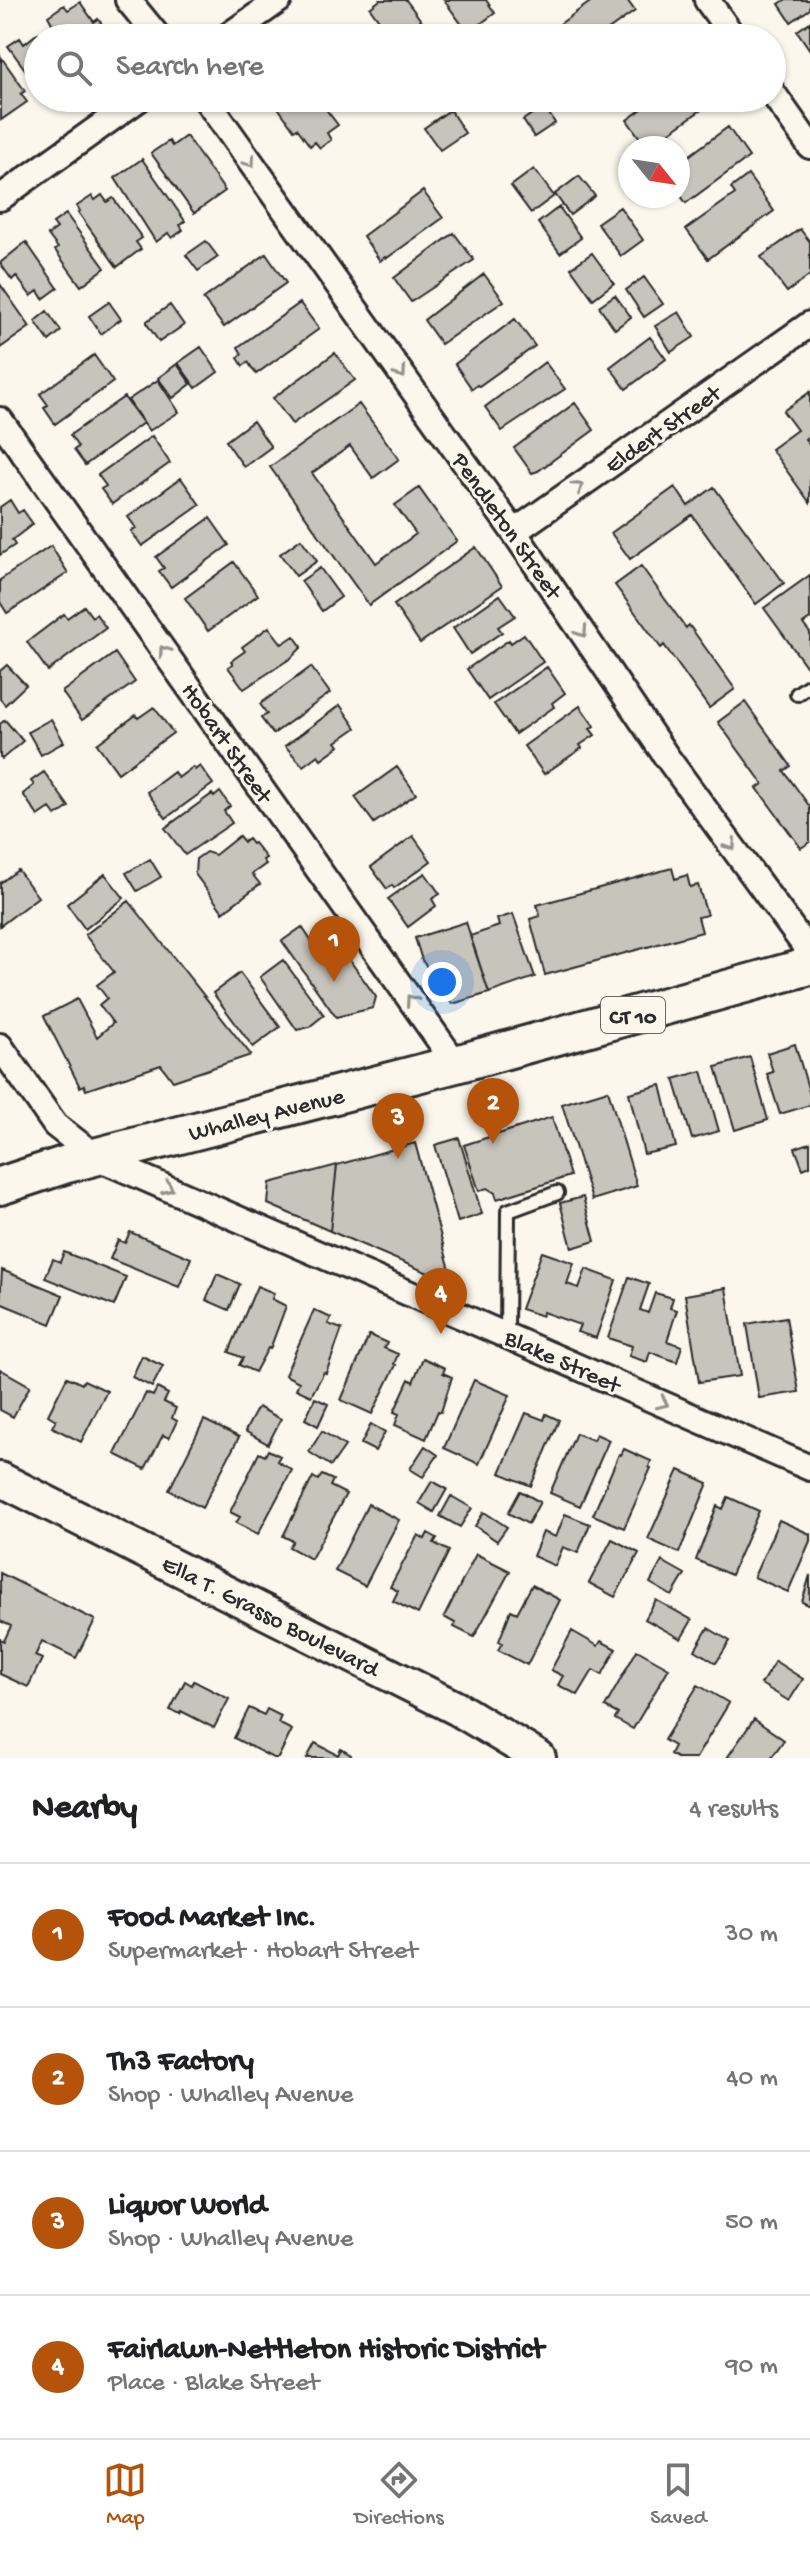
<!DOCTYPE html>
<meta charset="utf-8">
<style>
body{margin:0;font-family:"Gochi Hand",sans-serif;background:#f2f2f2;color:#202124}
.compass{position:absolute;left:618px;top:136px;width:72px;height:72px;border-radius:50%;background:#fff;box-shadow:0 2px 6px #0004;rotate:120deg}
.you{position:absolute;left:442px;top:982px;width:28px;height:28px;margin:-20px;border:6px solid #fff;border-radius:50%;background:#1a73e8;box-shadow:0 0 0 12px #1a73e833}
.badge{display:grid;place-items:center;width:52px;height:52px;border-radius:50%;background:#b45309;color:#fff;font-size:26px;font-weight:700}
.pin{position:absolute;translate:-50% -66px;filter:drop-shadow(0 2px 4px #0008)}
.pin::after{content:'';position:absolute;top:42px;width:28px;height:24px;background:inherit;clip-path:polygon(0 0,100% 0,50% 100%)}
.list{margin:0;padding:0;list-style:none}
h2{display:flex;justify-content:space-between;align-items:center;height:104px;margin:0;padding:0 32px;font-size:34px}
h2 small{font-size:26px;font-weight:400;color:#757577}
.list li{display:grid;grid-template-columns:52px 1fr auto;gap:24px;align-items:center;box-sizing:border-box;height:144px;padding:0 32px;border-top:2px solid #e0e0e0}
.list b{display:block;font-size:30px;white-space:nowrap}
.list p{margin:0;font-size:26px;white-space:nowrap;color:#757577}
.list em{font-size:26px;font-style:normal;color:#757577}
.icon{flex:none;width:44px;height:44px;fill:none;stroke:currentColor;stroke-width:2;stroke-linecap:round;stroke-linejoin:round}
.map{position:relative;flex:none;width:810px;height:1758px;overflow:hidden}
.search{position:absolute;background:#fff;box-shadow:0 2px 6px #0004;left:24px;right:24px;top:24px;height:88px;display:flex;align-items:center;gap:20px;box-sizing:border-box;padding:0 28px;border-radius:44px;color:#757577;font-size:30px}
.sheet{height:680px;background:#fff}
nav{display:flex;justify-content:space-around;align-items:center;box-sizing:border-box;height:112px;border-top:2px solid #e0e0e0;background:#fff;font-size:22px;color:#757577}
nav a{display:grid;justify-items:center;gap:4px}
nav .on{color:#b45309}
.map>svg:first-child{display:block}
</style>
<div class="map">
<svg width="810" height="1758" viewBox="0 0 810 1758">
<rect width="100%" height="100%" fill="#fbf7ec"/>
<filter id="ink" filterUnits="userSpaceOnUse"><feTurbulence type="fractalNoise" baseFrequency=".0125" numOctaves="2"/><feDisplacementMap in="SourceGraphic" scale="16" xChannelSelector="R" yChannelSelector="G"/><feConvolveMatrix kernelMatrix="1 2 1 2 8 2 1 2 1" color-interpolation-filters="sRGB"/></filter>
<g filter="url(#ink)">
<path fill="#c7c4bc" stroke="#2b2b2b" stroke-width="2" d="M380 0H406L434 38H392L370 8Z
M444 0H486L495 13 468 33Z
M593 0H627L635 11 597 38H566L569 36 560 24Z
M785 0H810V9L791 22 779 4Z
M80 2 94 22 98 19 112 38H60L48 16 64 5 68 10Z
M810 22V50L797 31Z
M342 27 350 38H326Z
M38 33 42 38H38V82L35 83 8 46 20 38 24 44Z
M1 57 25 91 21 94 27 102 1 120Z
M276 98H322L328 106 325 108 338 125 327 133 331 140 320 148 315 142 310 146 297 128 294 130 274 102 277 100Z
M350 98H376L359 110Z
M610 98H631L617 108Z
M657 98H707L711 103 647 148 627 120Z
M544 106 555 123 534 137 523 120Z
M450 110 465 133 440 150 424 128Z
M728 127 749 157 686 203 678 192V164Z
M186 136 225 191 194 213 151 153 169 141 172 146Z
M142 159 185 221 180 225 183 230 172 238 168 233 156 242 115 178Z
M534 169 554 196 531 213 511 186Z
M748 175 774 211 708 259 686 229 735 194 731 188Z
M579 176 595 196 570 215 555 194Z
M423 191 443 218 387 258 385 257 380 261 363 236Z
M102 195 107 202 113 198 142 238 136 242 141 249 117 267 78 212 80 211 77 206 92 196 95 200Z
M559 207 581 238 560 253 538 223Z
M620 207 643 240 621 256 597 223Z
M66 214 105 268 81 286 55 250 58 248 48 235 57 228 53 223Z
M800 229 810 242V275L787 292 761 257Z
M454 233 474 260 411 302 394 278Z
M206 241 218 257 198 271 186 255Z
M26 242 58 288 43 299 38 291 31 296 16 276 12 280 0 263Z
M592 253 614 283 593 299 571 268Z
M266 254 286 283 224 327 203 299Z
M484 274 504 301 441 344 424 320Z
M644 277 663 304 644 317 626 290Z
M0 284 30 327 0 348Z
M615 295 631 317 615 329 599 306Z
M109 302 121 319 101 334 89 316Z
M300 303 319 329 256 374 248 362 243 366 238 358 242 354 238 347Z
M170 305 184 325 159 342 147 324V321Z
M47 311 61 331 49 341 35 321Z
M679 312 694 337 671 352 655 326Z
M515 319 535 346 479 386 477 385 472 389 455 364Z
M650 337 666 359 626 389 610 367Z
M201 347 218 372 196 388 178 363Z
M335 353 355 380 292 424 273 398Z
M94 355 113 382 55 424 44 408 48 405 40 394Z
M545 362 565 389 502 431 485 407Z
M177 364 191 384 173 398 158 378Z
M158 380 179 412 149 431 128 400Z
M810 392V435L805 439 810 446V503L771 449 797 430 783 411Z
M124 397 143 423 85 465 74 450 78 447 70 435Z
M575 403 594 430 538 471 532 473 514 448Z
M359 404 399 459 373 478 350 446 312 473 376 563 416 534 395 505 419 488 457 541 369 605 270 467Z
M253 421 271 447 244 467 226 441Z
M152 436 170 463 112 504 101 489 106 486 98 475Z
M181 478 200 505 142 546 131 531 136 528 128 517Z
M675 487 688 506 714 487 784 583 756 604 692 515 630 559 611 533Z
M10 500 18 513 23 510 33 524 12 540 15 545 0 555V507Z
M210 518 229 545 171 587 159 571 164 568 156 557Z
M301 539 317 561 296 576 280 554Z
M51 546 68 573 7 613 0 602V580Z
M476 547 502 586 420 643 394 605Z
M234 562 258 595 208 631 185 598Z
M641 566 686 628 689 625 735 689 709 708 664 645 661 648 615 585Z
M320 568 341 597 322 611 301 581Z
M810 575V619L803 624 810 633V663L806 666 764 608Z
M500 595 515 616 498 627 502 632 470 654 453 628Z
M84 606 92 617 96 614 106 628 48 671 27 642 64 614 67 618Z
M269 627 282 644 294 636 302 647 291 658 244 689 228 667 233 664 231 661 245 651 242 647Z
M524 634 543 662 488 700 467 669 509 640 511 643Z
M115 653 135 682 82 720 62 692Z
M7 665 26 685 5 705 0 699V671Z
M311 667 330 693 273 734 261 718 267 714 260 704Z
M547 667 565 693 552 703 554 707 515 734 494 704Z
M745 702 791 766 784 771 810 807V842L801 848 757 788 763 784 718 722Z
M340 705 356 728 336 742 339 746 321 759 318 755 303 766 285 746Z
M580 706 594 726 590 729 595 735 580 745 582 748 544 774 524 746Z
M154 707 173 733 118 773 97 744 136 715 138 718Z
M51 719 64 742 41 755 28 732Z
M5 720 23 741 2 759 0 757V724Z
M200 766 213 784 166 818 147 792 174 772 178 778 193 767 195 770Z
M397 767 416 794 374 823 355 797Z
M44 772 69 807 56 816 50 808 38 816 23 794 34 785 31 781Z
M220 792 230 806 224 811 232 823 185 855 165 828 212 794 214 797Z
M239 836 244 842 248 839 252 844 254 843 266 858 263 860 266 864 252 874 260 884 223 912 195 874 196 859 206 852 215 855Z
M413 836 431 861 394 888 392 885 387 889 371 867Z
M150 859 161 877 137 891 126 873Z
M672 868 675 879 687 875 690 887 698 885 707 915 698 917 702 932 545 975 530 919 540 916 537 905Z
M18 870 38 897 0 926V883Z
M425 873 440 894 432 899 436 906 408 927 388 899Z
M105 874 124 898 85 929 67 904Z
M129 901 251 1055 173 1081 161 1065 86 1090 84 1085 80 1087 44 1016 77 999 97 1037 113 1023 99 1005 107 998 97 985 114 972 85 935Z
M513 914 535 977 489 993 470 936 499 926 497 919Z
M466 922 489 993 452 1004 422 960 415 938Z
M302 927 314 945 330 933 376 997 373 1008 336 1017 282 941Z
M283 960 324 1015 309 1027 297 1030 260 977Z
M240 973 280 1027 253 1047 213 993Z
M795 1044 810 1095V1105L780 1114 767 1074 773 1072 767 1053Z
M750 1057 768 1120 735 1130 716 1067Z
M702 1071 719 1131 692 1139 674 1079Z
M661 1085 676 1147 644 1154 629 1093Z
M608 1090 637 1186 592 1200 562 1104Z
M552 1117 570 1176 497 1199 495 1193 487 1188 479 1191 464 1145Z
M459 1138 482 1214 458 1222 435 1145Z
M415 1143 454 1284 330 1231 337 1165Z
M810 1143V1166L803 1169 795 1148Z
M337 1165 330 1231 268 1204 270 1183Z
M583 1197 595 1241 572 1248 560 1203Z
M130 1232 191 1258 179 1287 110 1259 118 1240 125 1243Z
M64 1252 126 1277 114 1306 45 1278 53 1259 60 1262Z
M542 1252 574 1263 567 1284 579 1288 586 1269 616 1280 596 1338 577 1332 580 1325 543 1312 542 1316 521 1309Z
M2 1270 63 1295 51 1324 0 1303Z
M217 1274 240 1284 229 1310 206 1300Z
M629 1277 649 1284 640 1310 648 1313 655 1293 673 1298 670 1308 677 1310 667 1341 682 1346 677 1362 650 1352 647 1362 629 1356 632 1346 608 1338Z
M257 1286 274 1293 272 1299 286 1306 270 1349 268 1348 255 1372 239 1365 243 1358 229 1352Z
M726 1288 740 1376 699 1382 685 1295Z
M314 1310 331 1318 328 1324 342 1329 326 1373 324 1372 311 1396 296 1389 299 1382 285 1375Z
M786 1317 799 1392 759 1398 747 1324Z
M369 1335 387 1343 384 1348 398 1354 394 1364 396 1365 372 1414 341 1400Z
M142 1356 163 1366 152 1387 132 1377Z
M423 1358 445 1368 443 1373 452 1377 441 1412 438 1411 426 1439 395 1425 399 1414 394 1412 409 1379 413 1382Z
M0 1369 30 1386 13 1417 0 1410Z
M67 1377 82 1384 84 1380 107 1391 81 1442 52 1427 56 1420 48 1415Z
M474 1380 510 1395 479 1464 444 1448Z
M157 1388 168 1394 164 1402 176 1408 172 1418 177 1421 169 1438 163 1435 145 1469 115 1454 146 1393 153 1396Z
M315 1398 328 1404 318 1426 305 1419Z
M258 1407 281 1419 268 1444 245 1431Z
M526 1413 544 1420 546 1414 559 1420 531 1486 500 1473Z
M204 1420 239 1437 202 1508 169 1490Z
M371 1424 385 1432 375 1451 361 1444Z
M322 1431 345 1446 331 1466 309 1452Z
M576 1433 593 1440 596 1434 609 1440 580 1506 550 1493Z
M425 1446 438 1455 423 1477 410 1469Z
M624 1449 651 1461 649 1467 651 1468 624 1528 593 1515 619 1454 621 1455Z
M268 1450 280 1456 277 1461 292 1470 258 1534 236 1523 240 1517 230 1512 259 1453 265 1456Z
M679 1470 708 1483 679 1553 648 1539Z
M322 1475 333 1480 330 1486 346 1494 311 1559 289 1547 293 1541 283 1536 313 1477 318 1480Z
M432 1481 447 1489 434 1512 419 1503Z
M520 1491 540 1502 528 1524 508 1513Z
M451 1496 472 1508 460 1527 440 1516Z
M728 1497 759 1511 731 1575 696 1560 717 1506 723 1509Z
M368 1504 399 1520 365 1586 335 1571Z
M484 1512 507 1527 497 1541 475 1526Z
M565 1514 590 1524 578 1553 563 1547 555 1566 533 1556 543 1532 556 1537Z
M779 1520 810 1534V1541L788 1592 754 1577Z
M428 1533 437 1538 434 1543 449 1551 418 1614 393 1601 398 1591 390 1587 418 1535 425 1539Z
M612 1539 639 1553 615 1597 589 1583Z
M476 1554 510 1571 474 1637 454 1627 455 1623 444 1617Z
M662 1561 685 1574 672 1596 650 1583Z
M0 1573 95 1620 76 1658 42 1641 35 1656 42 1659 28 1687 0 1674V1639L4 1641 11 1626 0 1621Z
M810 1575V1606L802 1602Z
M532 1585 560 1600 527 1665 498 1650 502 1643 499 1641 511 1610 517 1613Z
M656 1600 692 1620 681 1639 645 1619Z
M708 1628 730 1641 716 1663 695 1650Z
M572 1631 598 1646 601 1641 616 1649 602 1675 593 1670 578 1695 558 1685 563 1676 551 1670Z
M637 1650 669 1668 633 1729 615 1719 618 1714 605 1707Z
M775 1661 803 1679 789 1701 761 1684Z
M185 1681 192 1685 194 1681 229 1699 214 1728 181 1711 180 1714 170 1710Z
M698 1685 729 1703 696 1758H677L670 1754 674 1746 664 1740Z
M249 1708 264 1715 267 1709 281 1716 278 1723 292 1730 278 1758H273L234 1738Z
M754 1719 784 1740 771 1758H727Z
M315 1743 338 1755 341 1749 351 1755 350 1758H307Z"/>
<g fill="none" stroke-linecap="round" stroke-linejoin="round">
<defs>
<path id="lane" d="M797 694 810 685
M507 1336 508 1211 557 1193"/>
<path id="street" d="M128 0 159 38
M707 0 734 38
M225 38 279 0
M772 92 810 146
M205 98 514 532 666 756 810 953
M0 198 140 98
M0 420 456 1064
M514 532 810 324
M0 1046 55 1125 96 1157 810 1468"/>
<path id="secondary" d="M0 1479 458 1709 539 1758"/>
<path id="primary" d="M0 1186 67 1164 456 1064 810 966"/>
</defs>
<use href="#lane" stroke="#2b2b2b" stroke-width="18"/>
<use href="#street" stroke="#2b2b2b" stroke-width="30"/>
<use href="#secondary" stroke="#2b2b2b" stroke-width="38"/>
<use href="#primary" stroke="#2b2b2b" stroke-width="42"/>
<use href="#lane" stroke="#fbf7ec" stroke-width="12"/>
<use href="#street" stroke="#fbf7ec" stroke-width="24"/>
<use href="#secondary" stroke="#fbf7ec" stroke-width="32"/>
<use href="#primary" stroke="#fbf7ec" stroke-width="36"/>
</g>
<defs><path id="oneway-chevron" d="M-2-3.5L2.5 0L-2 3.5" fill="none" stroke-width="1.6" stroke-linecap="round" stroke-linejoin="round" transform="scale(2)"/></defs>
<g stroke="#93918c">
<use href="#oneway-chevron" transform="translate(250 162) rotate(55)"/>
<use href="#oneway-chevron" transform="translate(401 373) rotate(55)"/>
<use href="#oneway-chevron" transform="translate(578 487) rotate(-35)"/>
<use href="#oneway-chevron" transform="translate(582 632) rotate(56)"/>
<use href="#oneway-chevron" transform="translate(164 651) rotate(-125)"/>
<use href="#oneway-chevron" transform="translate(731 845) rotate(54)"/>
<use href="#oneway-chevron" transform="translate(411 1000) rotate(-125)"/>
<use href="#oneway-chevron" transform="translate(168 1188) rotate(23)"/>
<use href="#oneway-chevron" transform="translate(663 1403) rotate(24)"/>
</g>
</g>
<g text-anchor="middle" stroke-width="6" stroke-linejoin="round" paint-order="stroke">
<rect fill="#fbf7ec" stroke="#696865" stroke-width="2" x="601" y="997" width="64" height="36" rx="6"/>
<g font-size="22" font-weight="bold" fill="#2b2b2b">
<text x="633" y="1023">CT 10</text>
</g>
<g font-size="24" fill="#2b2b2b" stroke="#fbf7ec">
<text transform="translate(662 428) rotate(-35)" y="8">Eldert Street</text>
<text transform="translate(508 525) rotate(55)" y="8">Pendleton Street</text>
<text transform="translate(228 742) rotate(55)" y="8">Hobart Street</text>
<text transform="translate(266 1113) rotate(-14)" y="8">Whalley Avenue</text>
<text transform="translate(563 1360) rotate(24)" y="8">Blake Street</text>
<text transform="translate(271 1615) rotate(27)" y="8">Ella T. Grasso Boulevard</text>
</g>
</g>
</svg>
<svg class="compass" viewBox="-18 -18 36 36"><path d="M0-13l5 13h-10z" fill="#e53935"/><path d="M0 13l5-13h-10z" fill="#757577"/></svg>
<div class="you"></div>
<div class="pin badge" style="left:334px;top:982px">1</div>
<div class="pin badge" style="left:493px;top:1144px">2</div>
<div class="pin badge" style="left:398px;top:1159px">3</div>
<div class="pin badge" style="left:441px;top:1334px">4</div>
<div class="search"><svg class="icon" aria-label="search" viewBox="0 0 24 24"><circle cx="10" cy="10" r="6"/><path d="M15 15l6 6"/></svg>Search here</div>
</div>
<section class="sheet">
<h2>Nearby<small>4 results</small></h2>
<ul class="list">
<li><span class="badge">1</span><div><b>Food Market Inc.</b><p>Supermarket · Hobart Street</p></div><em>30 m</em></li>
<li><span class="badge">2</span><div><b>Th3 Factory</b><p>Shop · Whalley Avenue</p></div><em>40 m</em></li>
<li><span class="badge">3</span><div><b>Liquor World</b><p>Shop · Whalley Avenue</p></div><em>50 m</em></li>
<li><span class="badge">4</span><div><b>Fairlawn-Nettleton Historic District</b><p>Place · Blake Street</p></div><em>90 m</em></li>
</ul>
</section>
<nav>
<a class="on"><svg class="icon" aria-label="map" viewBox="0 0 24 24"><path d="M3 6l6-2 6 2 6-2v14l-6 2-6-2-6 2zM9 4v14M15 6v14"/></svg>Map</a>
<a><svg class="icon" aria-label="directions" viewBox="0 0 24 24"><path d="M12 3l9 9-9 9-9-9zM9 14v-3h6M13 9l2 2-2 2"/></svg>Directions</a>
<a><svg class="icon" aria-label="saved" viewBox="0 0 24 24"><path d="M7 4h10v16l-5-4-5 4z"/></svg>Saved</a>
</nav>
